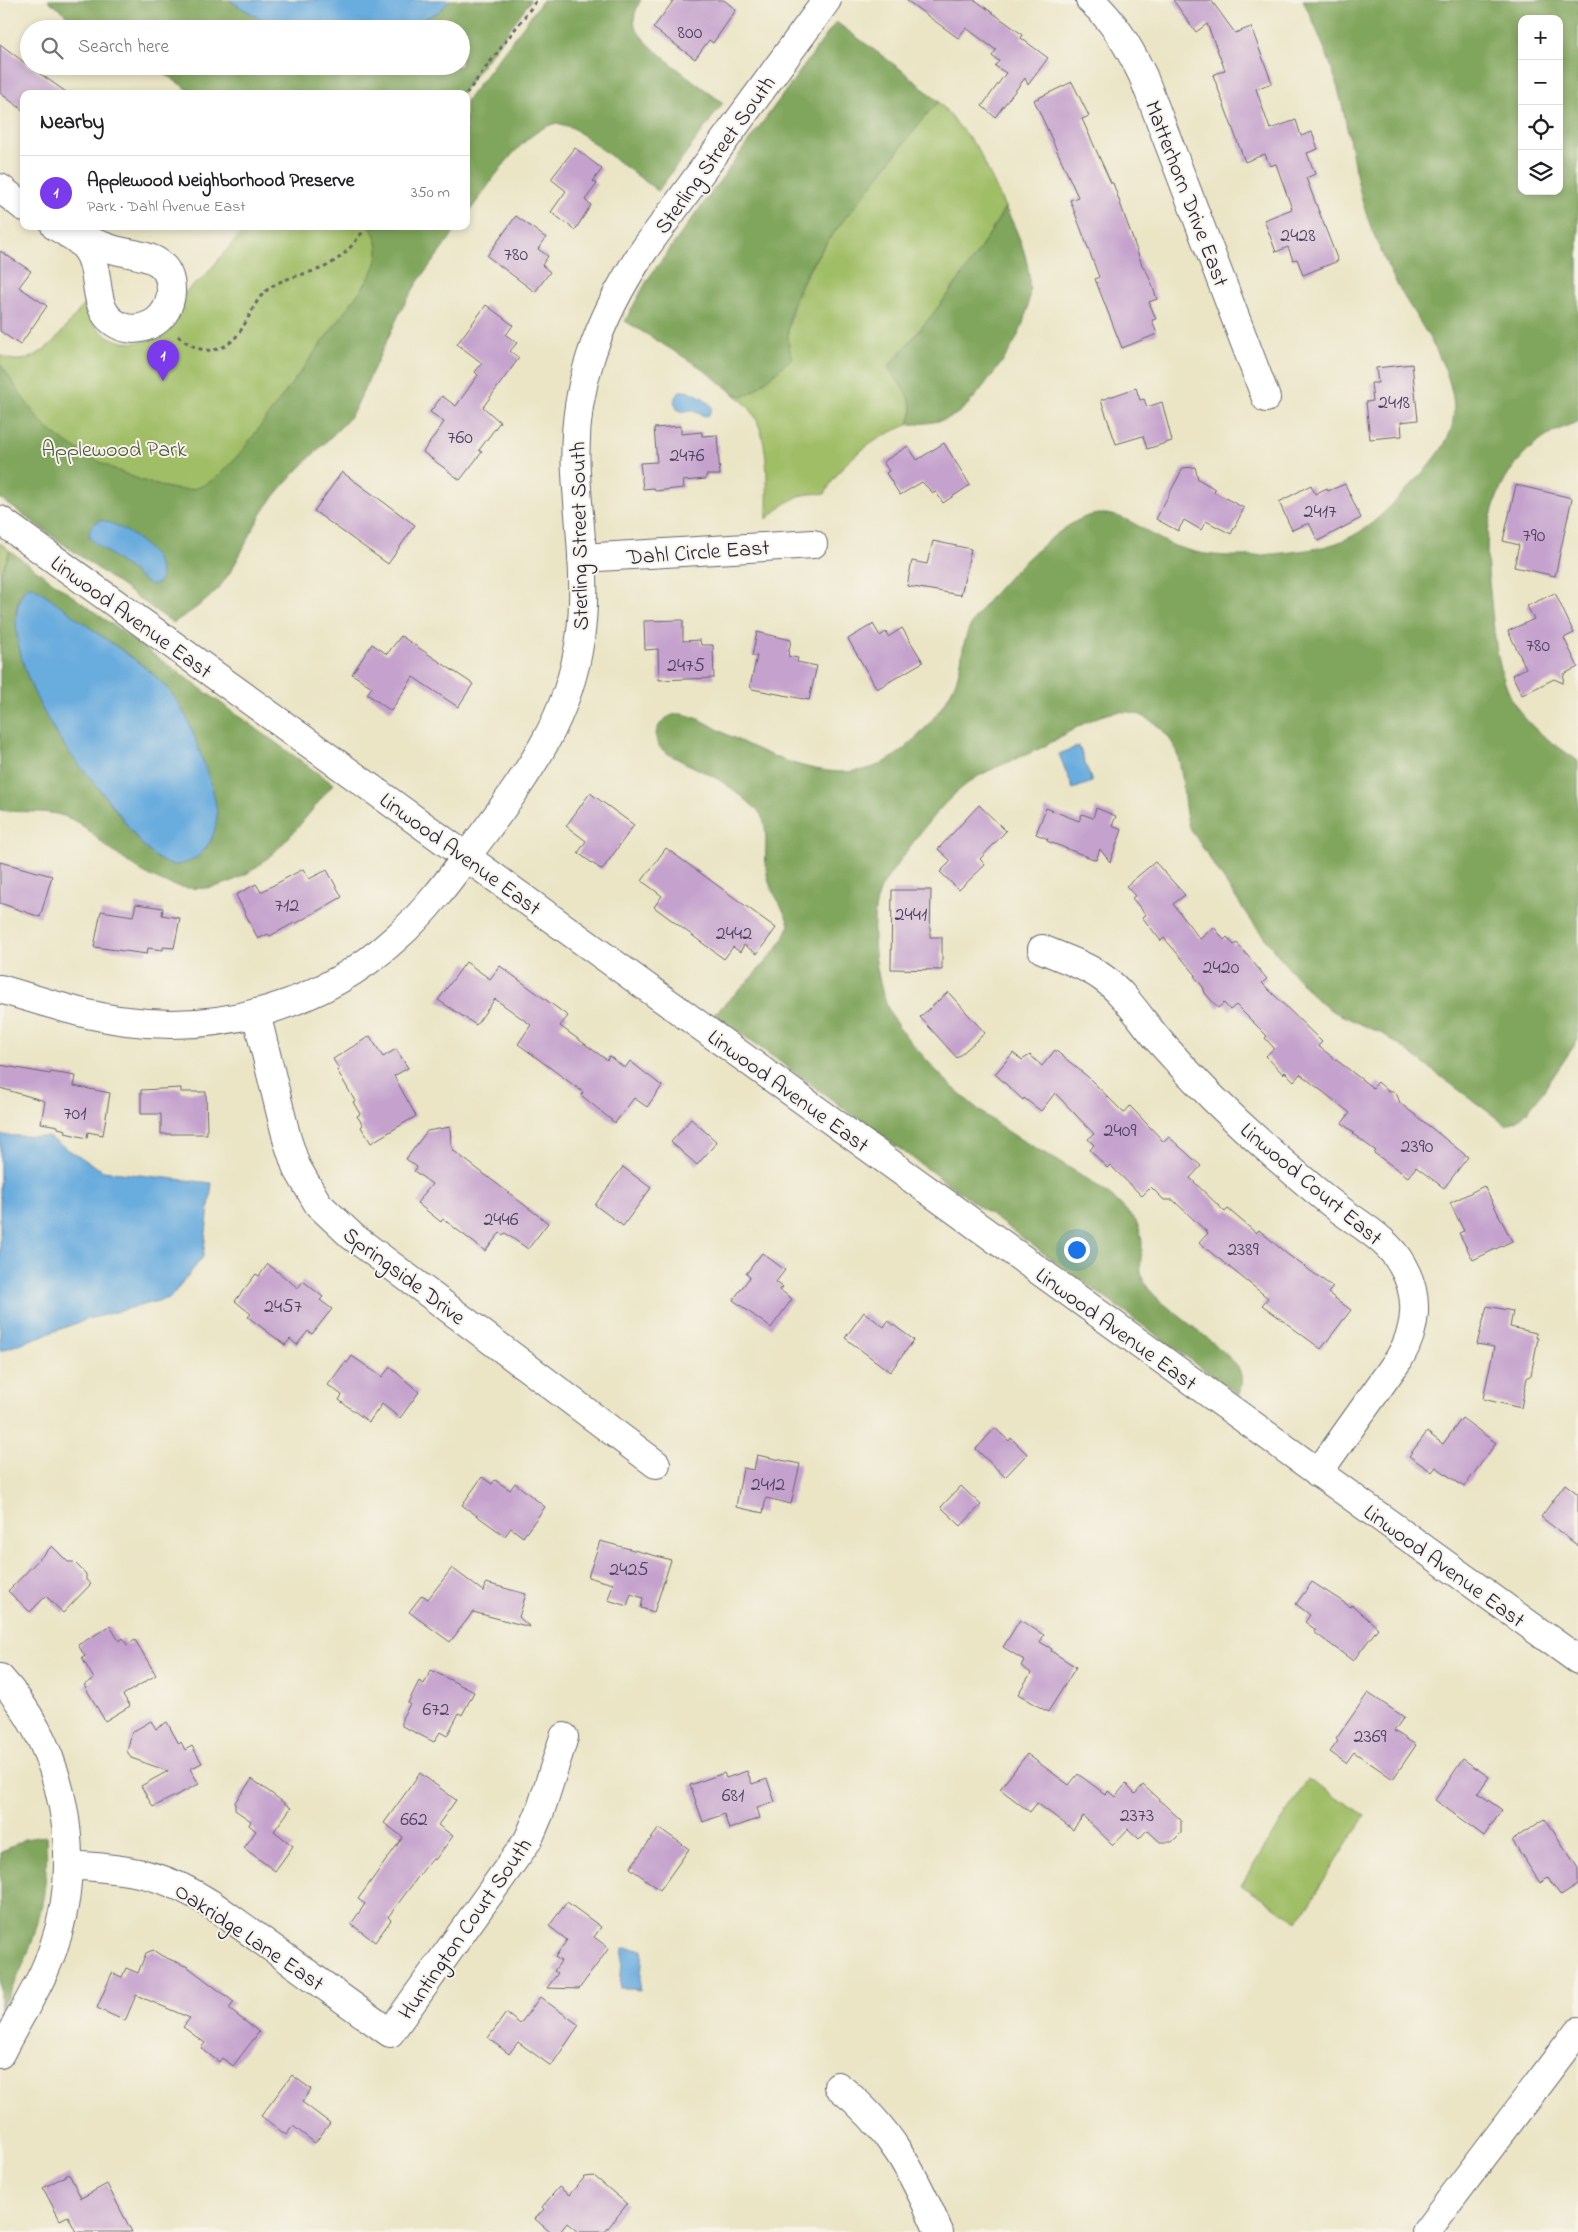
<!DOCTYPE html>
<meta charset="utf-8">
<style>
body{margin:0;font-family:"Indie Flower",sans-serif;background:#f6f6f6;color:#202124}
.controls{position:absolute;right:15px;top:15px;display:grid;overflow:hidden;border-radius:10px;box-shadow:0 2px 8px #0003}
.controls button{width:45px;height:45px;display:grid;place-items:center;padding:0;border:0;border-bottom:1px solid #e0e0e0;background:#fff;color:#202124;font:25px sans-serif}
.you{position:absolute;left:1076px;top:1249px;width:18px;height:18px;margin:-12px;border:4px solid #fff;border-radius:50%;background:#1a73e8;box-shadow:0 0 0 8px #1a73e833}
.badge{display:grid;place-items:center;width:32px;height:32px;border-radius:50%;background:#7c3aed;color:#fff;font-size:16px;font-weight:700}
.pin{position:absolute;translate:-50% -41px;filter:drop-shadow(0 1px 2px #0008)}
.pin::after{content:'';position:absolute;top:26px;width:18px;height:15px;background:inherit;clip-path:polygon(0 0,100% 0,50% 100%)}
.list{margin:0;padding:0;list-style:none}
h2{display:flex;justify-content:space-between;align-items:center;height:65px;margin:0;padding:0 20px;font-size:21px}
h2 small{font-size:16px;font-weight:400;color:#757577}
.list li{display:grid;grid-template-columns:32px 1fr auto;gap:15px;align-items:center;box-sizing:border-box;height:75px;padding:0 20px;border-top:1px solid #e0e0e0}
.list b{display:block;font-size:19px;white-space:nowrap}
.list p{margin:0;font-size:16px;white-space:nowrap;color:#757577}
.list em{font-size:16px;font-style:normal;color:#757577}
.icon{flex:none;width:28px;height:28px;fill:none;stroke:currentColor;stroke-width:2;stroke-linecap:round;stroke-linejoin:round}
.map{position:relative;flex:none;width:1578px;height:2232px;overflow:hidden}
.search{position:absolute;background:#fff;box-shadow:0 2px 8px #0003;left:20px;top:20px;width:450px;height:55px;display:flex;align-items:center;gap:12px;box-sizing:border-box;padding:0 18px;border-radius:28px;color:#757577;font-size:19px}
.panel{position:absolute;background:#fff;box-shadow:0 2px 8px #0003;left:20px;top:90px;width:450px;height:140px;border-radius:10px}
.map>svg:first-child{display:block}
</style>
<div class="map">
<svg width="1578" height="2232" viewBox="0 0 1578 2232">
<rect width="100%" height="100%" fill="#f7f3e8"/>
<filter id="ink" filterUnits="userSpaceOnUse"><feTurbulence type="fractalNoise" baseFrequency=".02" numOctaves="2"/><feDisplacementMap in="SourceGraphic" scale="10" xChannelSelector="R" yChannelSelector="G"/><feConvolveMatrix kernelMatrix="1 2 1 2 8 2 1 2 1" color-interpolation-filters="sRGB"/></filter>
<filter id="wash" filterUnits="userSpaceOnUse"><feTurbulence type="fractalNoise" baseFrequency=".0096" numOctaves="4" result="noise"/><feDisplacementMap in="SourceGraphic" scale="20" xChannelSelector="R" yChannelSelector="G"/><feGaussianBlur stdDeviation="1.12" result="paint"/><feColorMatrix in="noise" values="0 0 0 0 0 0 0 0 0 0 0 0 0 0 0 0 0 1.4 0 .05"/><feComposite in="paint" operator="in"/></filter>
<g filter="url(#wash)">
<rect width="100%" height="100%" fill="#ebe5c6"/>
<path fill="#a0be66" stroke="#617050" d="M939 102 978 149 1005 207C974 265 931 318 888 367 899 384 922 407 907 425 873 439 841 460 825 494 800 491 785 502 767 519 767 488 770 443 754 415 749 406 740 399 732 392L738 396 787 344C789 286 826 243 860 199 882 172 903 145 924 117Z
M247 226H412L137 597 0 498V419L19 392 0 364V355C36 376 66 326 85 303 95 358 178 357 185 292L203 278Z
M0 543 10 551 0 575Z
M1308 1779 1365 1815 1298 1921 1241 1885Z"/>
<path fill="#80a55b" stroke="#51644b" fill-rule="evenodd" d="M48 0H229L276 29H84Z
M450 0H531L461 94H195L152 66H461V29H403L438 12Z
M543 0H641C636 8 633 16 635 26 640 44 705 89 723 103L658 191 573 128 557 123C520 131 489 187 466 216V101Z
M1303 0H1578V422C1527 438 1495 479 1488 533 1485 559 1490 586 1492 612 1495 641 1499 677 1514 703 1529 729 1555 744 1578 761V1040L1542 1093 1526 1113 1518 1120 1506 1125 1385 1035 1332 1011 1317 1000 1284 963 1247 915 1189 827C1180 797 1187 756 1165 733 1124 688 1084 725 1043 747 1021 758 998 765 977 777 945 797 921 831 899 862 892 872 883 882 879 894 868 923 876 980 888 1008 895 1026 911 1042 924 1057 951 1088 984 1117 1020 1139 1057 1161 1099 1181 1129 1213 1155 1240 1131 1262 1146 1285 1154 1297 1167 1306 1178 1315 1198 1331 1219 1346 1237 1365 1243 1375 1242 1384 1239 1395L714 1014C732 997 786 947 789 924 782 903 767 888 766 866 764 847 770 828 759 812 746 799 730 786 714 777 702 770 666 756 659 746 649 731 665 713 681 714 700 716 715 729 732 737 775 759 838 787 885 762 913 747 946 708 957 678 962 663 962 645 968 631 982 598 1055 526 1088 516 1125 505 1149 540 1184 549 1209 557 1237 557 1263 555 1333 548 1355 546 1404 492 1419 477 1435 461 1445 443 1473 395 1427 335 1403 295 1391 275 1381 252 1372 230 1356 190 1352 146 1342 105 1334 68 1319 34 1303 0ZM1522 19H1559V191H1522Z
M836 22 903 71 939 102 924 117C904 144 883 170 863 196 830 238 772 301 792 358L754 391 743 397 732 392 700 367 625 321 648 279Z
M1005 207C1039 272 1040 314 994 373 983 386 970 406 955 415 941 423 923 423 907 425 922 406 899 384 888 367 931 318 974 265 1005 207Z
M373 226H459L417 283 401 310 355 409 346 422C319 449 290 475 267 506 248 533 238 567 216 591 204 604 188 613 173 623L0 498V364C15 384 27 407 45 426 69 450 162 499 196 488 217 482 231 463 245 447L368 280C379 261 382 248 371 228Z
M10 551 333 784C283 846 228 926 138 869 128 862 117 855 107 847 96 838 85 825 71 819 47 808 25 814 0 810V575ZM32 586 149 670 161 682 215 800 217 819 212 839 206 848 195 858 181 864 164 862 143 845 53 730 16 613 19 597Z
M46 1836C50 1900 33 1955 0 2009V1853L24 1839Z"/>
<path fill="#69acde" stroke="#46678c" d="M229 0H450L438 12 403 29H276Z
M680 391C690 390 708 398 712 408L709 415 705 416 693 411H681L677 409 674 401Z
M101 520C122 524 171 557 159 583L151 585 143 580 94 542 89 536C89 527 93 523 101 520Z
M32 586C54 599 73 616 93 630 120 650 151 668 172 694 189 716 197 744 206 770 213 791 222 813 213 835 207 852 191 865 174 865 149 863 127 823 113 806 93 780 69 756 53 728 32 695 0 623 26 587Z
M1079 746 1092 782 1073 789 1059 754Z
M0 1135 48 1137 103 1171 212 1183 203 1257 170 1298 88 1319 0 1351Z
M623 1948 643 1949 640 1990 620 1988Z"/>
<g id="blocks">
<path fill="#c5a2cd" d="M674 0H724L736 10 713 43 709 40 695 59 653 28Z
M906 0H975L1023 35 1021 38 1048 58 1028 85 1025 78 995 117 982 106 1006 73 995 66 999 61 992 56 996 50 966 28 958 38Z
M1173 0H1211L1235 33 1251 27 1272 83 1256 89 1270 129 1296 120 1301 136 1312 132 1318 149 1307 153 1315 174 1306 178 1338 261 1303 275 1297 259 1293 260 1288 247 1276 252 1264 220 1292 209 1276 164 1270 166 1265 154 1245 162 1213 75 1225 70 1207 24 1196 32Z
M0 44 29 66 69 94H24V111L0 93Z
M1072 82 1089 116 1082 119 1111 183H1113L1142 265 1148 274 1157 299 1149 302 1156 319 1152 320 1157 334 1122 348 1095 279 1099 277 1070 200 1078 197 1034 100Z
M575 148 602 169 593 181 597 184 585 200 591 205 575 230 551 212 566 191 551 179Z
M516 216 546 238 538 249 548 256 542 265 550 272 535 292 487 256Z
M0 251 31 271 19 287 47 306 20 345 0 331Z
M486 305 513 325 506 335 517 343 510 351 519 358 483 407 500 422 479 450 482 452 460 480 423 452 444 422 430 412 442 396 456 406 478 375 475 372 482 363 457 344Z
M1412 364 1418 420 1401 422 1402 436 1370 439 1366 402 1373 401 1371 383H1378L1376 368Z
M1136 388 1140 400 1144 399 1147 407 1162 402 1172 441 1147 449 1143 436 1116 444 1101 400Z
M681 426V434L702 432V436L717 435 720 475H706V479L683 481 684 488 655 491 654 488 643 489 640 463 657 462 654 428Z
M944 443 970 485 943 503 936 492 933 493 922 482 900 495 886 473 889 471 883 462 908 446 917 460Z
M1195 467 1198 479 1215 489 1214 492 1244 508 1231 534 1206 521 1201 530 1184 520 1178 531 1156 519 1183 468Z
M342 472 415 525 388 564 314 511Z
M1345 484 1361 518 1318 541 1309 523 1292 530 1279 502 1311 485 1315 494 1327 488 1328 491Z
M1516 485 1572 498 1555 576 1514 567 1519 545 1503 541Z
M933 541 971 549 961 595 907 586 912 561 927 564Z
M1555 593 1574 633 1564 638 1578 667 1564 674 1563 683 1554 679 1522 695 1512 675 1526 668 1508 631 1534 619 1527 606Z
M683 620V641L700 640 701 645H713L714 678 659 680 658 649 645 650 644 621Z
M873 624 880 636 886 632 888 637 902 628 923 662 877 689 848 639Z
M757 632 791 640 788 656 798 658 797 662 817 666 809 700 752 689 750 686 757 656H752Z
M401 636 473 684 458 707 413 677 391 711 367 694 372 687 352 674 372 644 387 654Z
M590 793 634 825 602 870 578 853 586 841 566 826Z
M979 805 1006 831 980 859 985 865 959 890 940 872 951 861 938 849Z
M1046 808 1079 821 1082 814 1093 818 1096 808 1116 816 1112 826 1122 830 1110 862 1100 849 1096 860 1047 841 1048 839 1036 834Z
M666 848 776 928 757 954 744 945 740 952 733 947 724 959 654 907 662 896 642 881Z
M0 862 52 876 40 917 0 903Z
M1155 862 1185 895 1173 904 1200 939 1214 927 1224 940 1227 937 1234 945 1237 943 1267 979 1262 983 1322 1042 1318 1046 1373 1088 1378 1082 1388 1091H1393L1397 1095 1400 1103 1468 1157 1444 1188 1416 1167 1408 1177 1374 1153 1376 1151 1353 1134 1354 1133 1342 1123 1350 1113 1300 1074 1294 1081 1285 1072 1283 1074 1266 1056 1274 1048 1265 1038 1267 1036 1236 1005 1230 1010 1224 1003 1218 1008 1205 993 1203 987 1194 976 1196 975 1164 938 1161 941 1142 917 1146 915 1132 898 1135 896 1126 886Z
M303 869 309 879 327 870 342 897 295 924 294 923 270 936 268 934 258 939 236 895 256 884 261 892Z
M892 890H931L930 937H942V970L891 969Z
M136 904 163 908 162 915 180 918 174 948 163 947V950L148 948 147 954 94 947 101 911 133 916Z
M466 962 490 979 500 966 568 1016 560 1026 607 1060 609 1056 625 1068 630 1061 662 1086 647 1107 634 1098 615 1123 581 1095 583 1092 518 1044 531 1025 495 999 476 1025 438 1000Z
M948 992 985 1033 957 1058 920 1017Z
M370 1036 383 1057 396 1049 408 1068 394 1076 416 1116 371 1143 361 1127 363 1125 357 1116 360 1114 353 1102 355 1101 337 1070 339 1069 333 1059Z
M1055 1050 1088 1077 1124 1113 1130 1106 1164 1142 1169 1137 1201 1166 1190 1178 1225 1212 1228 1209 1256 1233 1259 1230 1287 1254 1333 1287 1328 1293 1351 1310 1321 1349 1262 1305 1268 1298 1199 1243 1208 1233 1173 1200H1164L1151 1187 1142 1196 1110 1165 1107 1168 1090 1150 1094 1145 1088 1139 1094 1134 1055 1093 1041 1111 1024 1098 1023 1100 995 1074 1013 1053 1022 1060 1030 1055 1042 1066Z
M0 1065 50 1074 51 1072 76 1076 74 1086 110 1093 103 1135 88 1132 87 1138 65 1133 66 1130 58 1128V1126L41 1123 45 1101 0 1088Z
M181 1088V1092H206L207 1134H161V1114H141V1090Z
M691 1119 717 1142 697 1165 671 1142Z
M450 1127 451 1145 454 1151 548 1223 528 1249 505 1233 503 1235 500 1233 485 1251 443 1219 441 1222 417 1203 432 1184 414 1171 417 1167 406 1159 427 1131Z
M623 1167 651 1188 623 1226 595 1205Z
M1484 1186 1512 1241 1473 1260 1459 1233 1464 1231 1450 1203Z
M762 1253 785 1270 776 1282 783 1287 780 1290 792 1299 771 1328 733 1300 750 1277 746 1274Z
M268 1264 298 1288 303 1281 323 1297 320 1300 332 1309 312 1334 308 1331 297 1345 290 1339 285 1345 248 1317 251 1314 235 1301 256 1274 259 1276Z
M1487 1306 1513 1311 1510 1327 1536 1333V1338H1538L1531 1375 1527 1378 1521 1408 1483 1399 1494 1347 1477 1344Z
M864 1312 884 1327 888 1321 914 1340 890 1372 845 1338Z
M352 1356 382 1377 390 1367 419 1392 400 1418 382 1404 369 1422 339 1400 342 1395 328 1385 345 1362 347 1363Z
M1462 1418 1496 1443 1464 1487 1436 1467 1432 1472 1409 1456 1427 1432 1443 1444Z
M995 1428 1009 1441 1011 1438 1027 1454 1005 1477 976 1449Z
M757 1455 800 1464 791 1504 766 1498 763 1513 736 1507 743 1468 754 1470Z
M482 1477 492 1484 495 1480 510 1490 515 1483 545 1507 523 1537 511 1528 505 1536 462 1505Z
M1565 1484 1578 1494V1546L1541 1517Z
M961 1486 981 1505 961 1526 941 1507Z
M600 1541 671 1560 654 1612 641 1608 643 1598 631 1594 627 1606 608 1600 613 1584 588 1577Z
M52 1546 68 1562H74L86 1574V1580L91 1584 63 1613 46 1596 30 1612 8 1591Z
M452 1568 484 1592 486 1583 526 1594 519 1617 530 1627 473 1612 450 1642 409 1612 422 1595 428 1599Z
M1312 1582 1351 1607 1352 1605 1378 1628 1353 1661 1314 1632 1316 1630 1305 1622 1310 1615 1296 1604Z
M1020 1620 1044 1635 1040 1642 1052 1649 1051 1651 1076 1667 1048 1712 1018 1694 1031 1673 1021 1666 1024 1660 1003 1647Z
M110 1626 119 1641 123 1638 127 1645 135 1640 156 1675 123 1695 130 1706 105 1721 84 1685 94 1679 82 1658 85 1656 78 1645Z
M431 1670 474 1692 462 1715 459 1713 447 1736 440 1732 434 1742 402 1726V1718L410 1704 408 1703 419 1681 424 1684Z
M1368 1693 1404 1717 1394 1731 1416 1745 1393 1779 1354 1752 1346 1763 1330 1752 1338 1741 1336 1739Z
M151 1721 156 1729 167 1722 179 1744 181 1742 185 1750 192 1746 202 1763 190 1769 199 1784 153 1807 141 1786 168 1771 131 1758 127 1751 132 1732Z
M1027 1754 1069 1785 1078 1774 1105 1794 1108 1791 1115 1797 1126 1784 1135 1794 1143 1785 1181 1820V1833L1172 1842H1160L1147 1830 1139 1839 1128 1829 1113 1845 1083 1816 1073 1830 1037 1803 1030 1812 1000 1789Z
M1463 1759 1489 1777 1478 1793 1502 1810 1484 1836 1435 1800Z
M747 1771 752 1784 767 1779 775 1802 757 1808 760 1818 729 1829 724 1814 703 1822 690 1785 724 1773 726 1778Z
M420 1773 456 1800 438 1825 453 1836 435 1860 433 1859 424 1869 388 1917 391 1920 375 1942 351 1924 365 1904 358 1899 403 1837 384 1823Z
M252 1779 291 1808 274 1831 293 1846 275 1871 244 1848 256 1831 249 1825 251 1821 235 1810V1802Z
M1545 1819 1578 1868V1885L1561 1896 1548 1878 1540 1883 1512 1840Z
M659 1828 689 1849 660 1890 630 1868Z
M567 1902 601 1927 594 1937 609 1948 579 1989 547 1988 558 1973 554 1971 561 1961 555 1957 567 1940 549 1926Z
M153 1950 162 1956 188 1967 234 2002 229 2009 259 2032 233 2066 222 2058 219 2062 201 2048 205 2043 183 2027 190 2018 136 1995 125 2021 97 2008 112 1973 122 1977 126 1968 138 1973 146 1953Z
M540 1997 579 2025 551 2066 518 2042 509 2054 488 2038 506 2013 520 2024Z
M292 2075 311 2089 302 2102 330 2123 315 2143 293 2126 286 2135 261 2116Z
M69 2174 81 2198 107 2184 132 2232H76L68 2216 60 2220 43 2188Z
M594 2176 627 2204 605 2232H578L567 2223 560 2232H550L535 2219 544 2209 542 2207 559 2187 569 2195 585 2177Z"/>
</g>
</g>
<g filter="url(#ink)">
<use href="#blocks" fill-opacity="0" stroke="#68666c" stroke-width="1"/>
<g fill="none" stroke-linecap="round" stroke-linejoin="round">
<defs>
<path id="minor" d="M1090 0C1114 21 1129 47 1143 76L1266 398
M0 188 24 207
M55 226C69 234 83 241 90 255 102 279 90 315 123 327 134 331 145 328 155 322 165 315 170 304 171 293 172 255 142 257 115 250 99 245 84 239 68 234
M582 558 813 544
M1042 949C1062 958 1086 965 1103 978 1125 993 1143 1023 1161 1043 1196 1083 1234 1120 1274 1155 1294 1172 1314 1190 1335 1206 1358 1224 1388 1239 1402 1265 1420 1296 1417 1329 1399 1359L1318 1473
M256 1013 287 1139 296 1166 318 1204 352 1236 656 1464
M0 1678C65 1749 85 1859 53 1949 40 1987 17 2019 0 2054
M68 1865C128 1869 163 1872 214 1906L390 2033 528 1840 540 1812 564 1737
M838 2086C891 2128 913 2172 939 2232
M1426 2232 1578 2031"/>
<path id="tertiary" d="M0 520 1578 1660
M0 989C42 1001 84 1016 127 1021 223 1034 324 1004 396 938 430 908 457 869 484 833 530 771 569 717 580 639 588 584 579 528 576 473 571 390 598 318 644 250L827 0"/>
</defs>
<use href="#minor" stroke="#68666c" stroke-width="30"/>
<use href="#tertiary" stroke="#68666c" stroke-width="30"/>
<path stroke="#68666c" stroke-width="3" stroke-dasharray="4 4" stroke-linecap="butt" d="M466 94 537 0
M178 336C192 347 206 355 223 347 246 336 249 305 267 290 281 278 303 275 320 269 341 261 354 244 367 226"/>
<use href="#minor" stroke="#fff" stroke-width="28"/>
<use href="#tertiary" stroke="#fff" stroke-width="28"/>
</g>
</g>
<g text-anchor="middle" stroke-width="4" stroke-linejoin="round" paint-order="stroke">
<g font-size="20" fill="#4b4260">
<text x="690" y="38">800</text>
<text x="1298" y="241">2428</text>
<text x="516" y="260">780</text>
<text x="1394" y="408">2418</text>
<text x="460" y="443">760</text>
<text x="687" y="461">2476</text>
<text x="1320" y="517">2417</text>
<text x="1534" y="541">790</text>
<text x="1538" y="651">780</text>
<text x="686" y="671">2475</text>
<text x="287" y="911">712</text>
<text x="911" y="920">2441</text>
<text x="734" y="939">2442</text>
<text x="1221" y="973">2420</text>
<text x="75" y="1119">701</text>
<text x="1120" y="1136">2409</text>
<text x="1417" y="1152">2390</text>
<text x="501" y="1225">2446</text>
<text x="1243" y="1255">2389</text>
<text x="283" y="1312">2457</text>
<text x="768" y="1490">2412</text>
<text x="629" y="1575">2425</text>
<text x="436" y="1715">672</text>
<text x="1370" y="1742">2369</text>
<text x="733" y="1801">681</text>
<text x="1137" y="1821">2373</text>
<text x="414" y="1825">662</text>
</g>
<g font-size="22" fill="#22223b" stroke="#f7f3e8">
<text transform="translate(714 154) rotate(-54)" y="8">Sterling Street South</text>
<text transform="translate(1188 193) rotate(69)" y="8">Matterhorn Drive East</text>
<text transform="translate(578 536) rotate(-91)" y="8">Sterling Street South</text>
<text transform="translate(698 551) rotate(-4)" y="8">Dahl Circle East</text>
<text transform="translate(132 616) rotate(36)" y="8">Linwood Avenue East</text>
<text transform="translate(461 853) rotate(36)" y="8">Linwood Avenue East</text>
<text transform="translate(789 1090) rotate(36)" y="8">Linwood Avenue East</text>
<text transform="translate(1312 1183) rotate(40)" y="8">Linwood Court East</text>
<text transform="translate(405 1275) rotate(37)" y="8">Springside Drive</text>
<text transform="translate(1117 1328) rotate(36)" y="8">Linwood Avenue East</text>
<text transform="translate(1445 1565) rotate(36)" y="8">Linwood Avenue East</text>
<text transform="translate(464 1928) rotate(-55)" y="8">Huntington Court South</text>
<text transform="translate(250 1936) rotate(34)" y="8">Oakridge Lane East</text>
</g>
<g font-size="22" fill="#4e594a" stroke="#f7f3e8">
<text x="114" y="456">Applewood Park</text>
</g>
</g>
</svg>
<div class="controls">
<button>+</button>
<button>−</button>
<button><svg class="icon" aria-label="locate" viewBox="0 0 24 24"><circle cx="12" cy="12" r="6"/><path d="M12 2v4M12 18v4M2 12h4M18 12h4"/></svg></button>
<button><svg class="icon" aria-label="layers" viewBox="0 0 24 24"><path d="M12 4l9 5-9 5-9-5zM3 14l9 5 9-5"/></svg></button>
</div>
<div class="you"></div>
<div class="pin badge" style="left:163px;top:381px">1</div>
<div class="search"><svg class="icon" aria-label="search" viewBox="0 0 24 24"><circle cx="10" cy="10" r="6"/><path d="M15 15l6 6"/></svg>Search here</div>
<section class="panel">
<h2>Nearby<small></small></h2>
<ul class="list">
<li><span class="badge">1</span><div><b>Applewood Neighborhood Preserve</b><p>Park · Dahl Avenue East</p></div><em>350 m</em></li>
</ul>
</section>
</div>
